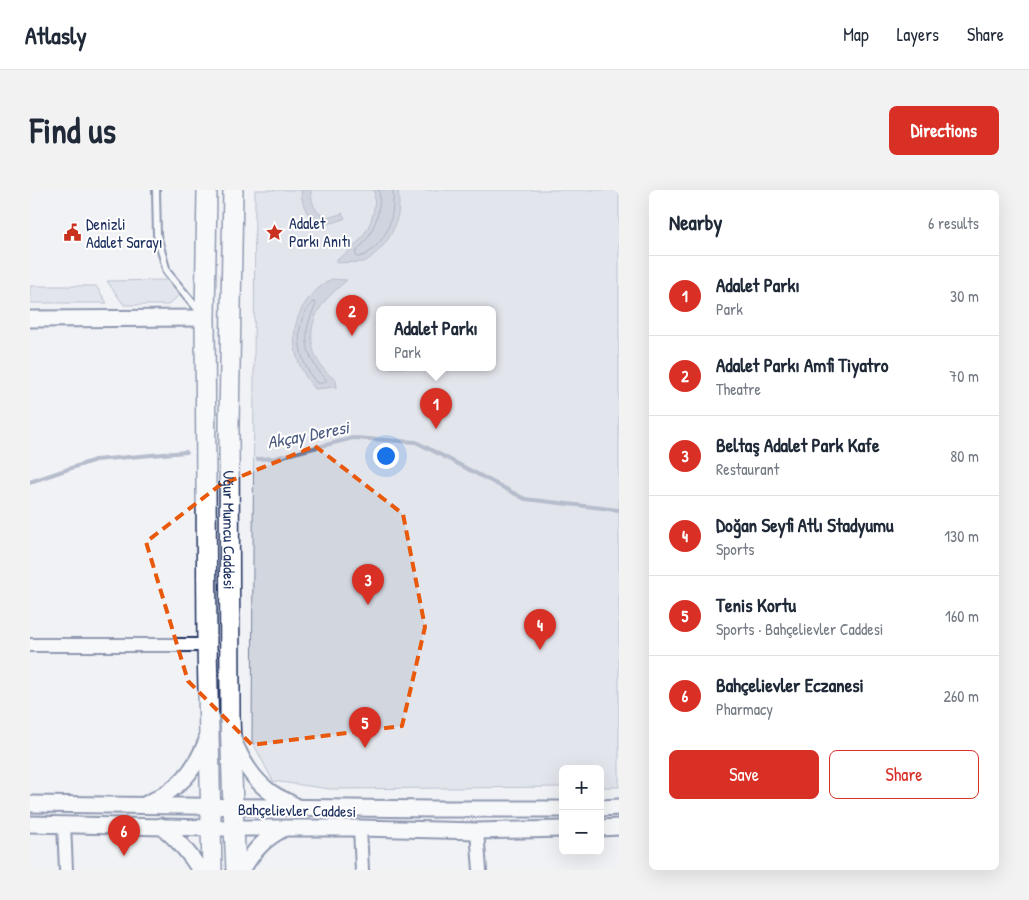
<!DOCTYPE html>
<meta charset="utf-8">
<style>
body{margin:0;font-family:"Patrick Hand",sans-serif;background:#f2f2f3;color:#1f2937}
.controls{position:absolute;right:15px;bottom:15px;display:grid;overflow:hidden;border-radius:8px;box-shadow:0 5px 20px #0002}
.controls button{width:45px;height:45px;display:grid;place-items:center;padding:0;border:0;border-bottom:1px solid #e0e1e3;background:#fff;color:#1f2937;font:25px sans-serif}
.you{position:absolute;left:355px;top:265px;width:18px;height:18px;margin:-12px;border:4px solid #fff;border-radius:50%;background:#1a73e8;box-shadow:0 0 0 8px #1a73e833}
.badge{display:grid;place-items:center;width:32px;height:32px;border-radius:50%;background:#d93025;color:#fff;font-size:16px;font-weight:700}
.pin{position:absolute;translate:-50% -41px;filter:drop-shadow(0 1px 2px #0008)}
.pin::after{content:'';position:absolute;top:26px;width:18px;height:15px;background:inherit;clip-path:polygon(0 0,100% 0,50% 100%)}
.popup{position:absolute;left:346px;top:116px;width:120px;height:65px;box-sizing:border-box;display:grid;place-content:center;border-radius:8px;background:#fff;filter:drop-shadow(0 1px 4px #0005);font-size:16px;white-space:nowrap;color:#747a83}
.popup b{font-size:19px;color:#1f2937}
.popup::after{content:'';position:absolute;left:50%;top:100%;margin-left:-10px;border:10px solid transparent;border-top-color:#fff}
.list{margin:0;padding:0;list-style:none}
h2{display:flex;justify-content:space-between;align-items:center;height:65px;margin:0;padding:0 20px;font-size:21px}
h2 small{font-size:16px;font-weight:400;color:#747a83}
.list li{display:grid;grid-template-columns:32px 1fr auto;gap:15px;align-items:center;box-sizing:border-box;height:80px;padding:0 20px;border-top:1px solid #e0e1e3}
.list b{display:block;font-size:19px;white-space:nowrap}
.list p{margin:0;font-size:16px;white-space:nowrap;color:#747a83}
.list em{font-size:16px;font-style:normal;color:#747a83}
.actions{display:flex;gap:10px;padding:15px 20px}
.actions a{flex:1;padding:11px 0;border:1px solid #d93025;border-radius:8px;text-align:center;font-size:18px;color:#d93025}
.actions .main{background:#d93025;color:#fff}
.map{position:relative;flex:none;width:589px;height:680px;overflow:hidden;border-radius:8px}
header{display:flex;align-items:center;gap:30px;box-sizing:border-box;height:70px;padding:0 25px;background:#fff;border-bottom:1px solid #e0e1e3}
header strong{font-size:24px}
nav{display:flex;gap:28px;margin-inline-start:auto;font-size:18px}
.intro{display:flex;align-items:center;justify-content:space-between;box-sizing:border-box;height:120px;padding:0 30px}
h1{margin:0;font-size:35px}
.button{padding:12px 22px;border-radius:8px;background:#d93025;color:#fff;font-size:18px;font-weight:700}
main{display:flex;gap:30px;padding:0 30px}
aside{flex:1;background:#fff;border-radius:8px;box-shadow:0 5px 20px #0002}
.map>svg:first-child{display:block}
</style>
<header>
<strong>Atlasly</strong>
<nav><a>Map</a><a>Layers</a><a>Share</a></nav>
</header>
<div class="intro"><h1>Find us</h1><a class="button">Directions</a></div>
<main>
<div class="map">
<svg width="589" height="680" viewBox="0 0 589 680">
<rect width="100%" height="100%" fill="#f1f2f5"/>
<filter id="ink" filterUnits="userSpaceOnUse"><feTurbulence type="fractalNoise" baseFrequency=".02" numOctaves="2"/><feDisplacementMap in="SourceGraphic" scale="10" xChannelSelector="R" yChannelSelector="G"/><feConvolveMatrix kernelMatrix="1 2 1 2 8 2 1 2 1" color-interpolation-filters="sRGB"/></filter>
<g filter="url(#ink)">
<path fill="#d2d6df" stroke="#76829e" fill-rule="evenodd" d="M225 0H589V597H570V579H533V597L300 599 243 591 222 551ZM350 120H462V178H350Z
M139 90 151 104 138 115H94L77 91Z
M0 96H66L77 113H0Z"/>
<path fill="#a8b0c2" stroke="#707c9a" d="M271 0H281C281 20 292 33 312 23L315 28C289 42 272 27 271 0Z
M344 0H368C372 24 364 47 346 63 342 66 338 71 333 72 325 73 315 72 306 73V70C332 55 348 30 344 0Z
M302 89 317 90C307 99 297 107 290 118 274 143 282 175 306 190L307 197 285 199C252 162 259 113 302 89Z"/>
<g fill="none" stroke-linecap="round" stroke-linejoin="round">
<path stroke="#536386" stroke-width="1" d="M349 0C352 25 342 46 325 63L327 67C334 67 338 63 344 58 361 43 364 22 363 0
M283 112 285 113 286 115C271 142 274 167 296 189V192L294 193H287C268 173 261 133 283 112Z"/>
<path stroke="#707c9a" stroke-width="4" d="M228 269 245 268 323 248 386 252 495 309 589 320
M0 292 65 270 156 262"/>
<defs>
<path id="service" d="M126 0 127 45 137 82 171 123"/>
<path id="minor" d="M0 455H177
M34 634 36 680
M330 638 332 680
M447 641 450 680"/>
<path id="tertiary" d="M0 129 175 128
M202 547C211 569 222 590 243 604 249 608 257 611 264 615
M0 614 402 619H533
M116 614C150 599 164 582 178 548
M570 618 589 617
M0 634 180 638H330L447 641 533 639
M131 636C147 649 159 662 170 680
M570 638 589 637
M212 680C224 660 235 648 255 638"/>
<g id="primary">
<path d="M177 0 175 128 177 455 182 680"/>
<path id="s1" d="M203 0 199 235 200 526 203 616 206 680"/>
</g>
</defs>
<use href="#service" stroke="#1b2f5e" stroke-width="10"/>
<use href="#minor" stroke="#1b2f5e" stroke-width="16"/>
<use href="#tertiary" stroke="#1b2f5e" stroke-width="19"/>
<use href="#primary" stroke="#1b2f5e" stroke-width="22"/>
<use href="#service" stroke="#fff" stroke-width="6"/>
<use href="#minor" stroke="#fff" stroke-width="12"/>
<use href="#tertiary" stroke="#fff" stroke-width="15"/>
<use href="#primary" stroke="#fff" stroke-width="19"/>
</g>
</g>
<path d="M0 0H589V680H0ZM285 256 373 324 395 437 372 536 222 555 158 491 116 352 190 295Z" fill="#f1f2f5" fill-opacity=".55" fill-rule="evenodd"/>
<path fill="none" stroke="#e8590c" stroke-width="4" stroke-dasharray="10 6" stroke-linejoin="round" d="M285 256 373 324 395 437 372 536 222 555 158 491 116 352 190 295Z"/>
<defs>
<symbol id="sight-bare" viewBox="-9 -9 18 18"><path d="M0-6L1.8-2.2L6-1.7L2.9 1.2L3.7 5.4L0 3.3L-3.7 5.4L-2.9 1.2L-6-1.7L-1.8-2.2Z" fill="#c8321e" stroke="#fff" stroke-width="2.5" paint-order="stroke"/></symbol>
<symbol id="civic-bare" viewBox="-9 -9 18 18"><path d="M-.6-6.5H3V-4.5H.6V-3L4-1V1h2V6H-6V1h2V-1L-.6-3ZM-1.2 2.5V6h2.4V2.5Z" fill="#c8321e" stroke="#fff" stroke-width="2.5" paint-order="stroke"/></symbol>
</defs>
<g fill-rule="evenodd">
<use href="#sight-bare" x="232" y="30" width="25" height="25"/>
<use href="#civic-bare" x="30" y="30" width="25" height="25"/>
</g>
<g text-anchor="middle" stroke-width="4" stroke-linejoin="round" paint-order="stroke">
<g font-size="16" fill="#1b2f5e" stroke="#fff" text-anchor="start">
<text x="259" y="39">Adalet<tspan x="259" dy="18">Parkı Anıtı</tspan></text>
<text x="56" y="40">Denizli<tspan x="56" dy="18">Adalet Sarayı</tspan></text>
</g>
<g font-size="16" fill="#1b2f5e" stroke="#fff">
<text dy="6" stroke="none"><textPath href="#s1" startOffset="340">Uğur Mumcu Caddesi</textPath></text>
<text transform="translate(267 620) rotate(1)" y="6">Bahçelievler Caddesi</text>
</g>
<g font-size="18" font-style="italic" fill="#4c5c81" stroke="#fff">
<text transform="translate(278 245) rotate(-11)" y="6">Akçay Deresi</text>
</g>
</g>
</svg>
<div class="controls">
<button>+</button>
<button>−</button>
</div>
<div class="you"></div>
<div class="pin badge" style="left:406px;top:239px">1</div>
<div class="popup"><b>Adalet Parkı</b>Park</div>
<div class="pin badge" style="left:322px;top:146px">2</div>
<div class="pin badge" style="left:338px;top:415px">3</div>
<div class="pin badge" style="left:510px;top:460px">4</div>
<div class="pin badge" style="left:335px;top:558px">5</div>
<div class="pin badge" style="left:94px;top:666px">6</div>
</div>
<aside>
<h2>Nearby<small>6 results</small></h2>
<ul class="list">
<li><span class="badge">1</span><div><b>Adalet Parkı</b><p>Park</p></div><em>30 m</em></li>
<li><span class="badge">2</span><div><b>Adalet Parkı Amfi Tiyatro</b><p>Theatre</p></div><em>70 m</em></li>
<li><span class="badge">3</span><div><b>Beltaş Adalet Park Kafe</b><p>Restaurant</p></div><em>80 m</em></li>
<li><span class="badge">4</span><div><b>Doğan Seyfi Atlı Stadyumu</b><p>Sports</p></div><em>130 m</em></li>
<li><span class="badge">5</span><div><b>Tenis Kortu</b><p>Sports · Bahçelievler Caddesi</p></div><em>160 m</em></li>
<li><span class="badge">6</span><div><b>Bahçelievler Eczanesi</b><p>Pharmacy</p></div><em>260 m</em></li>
</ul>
<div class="actions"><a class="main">Save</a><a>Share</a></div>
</aside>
</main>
